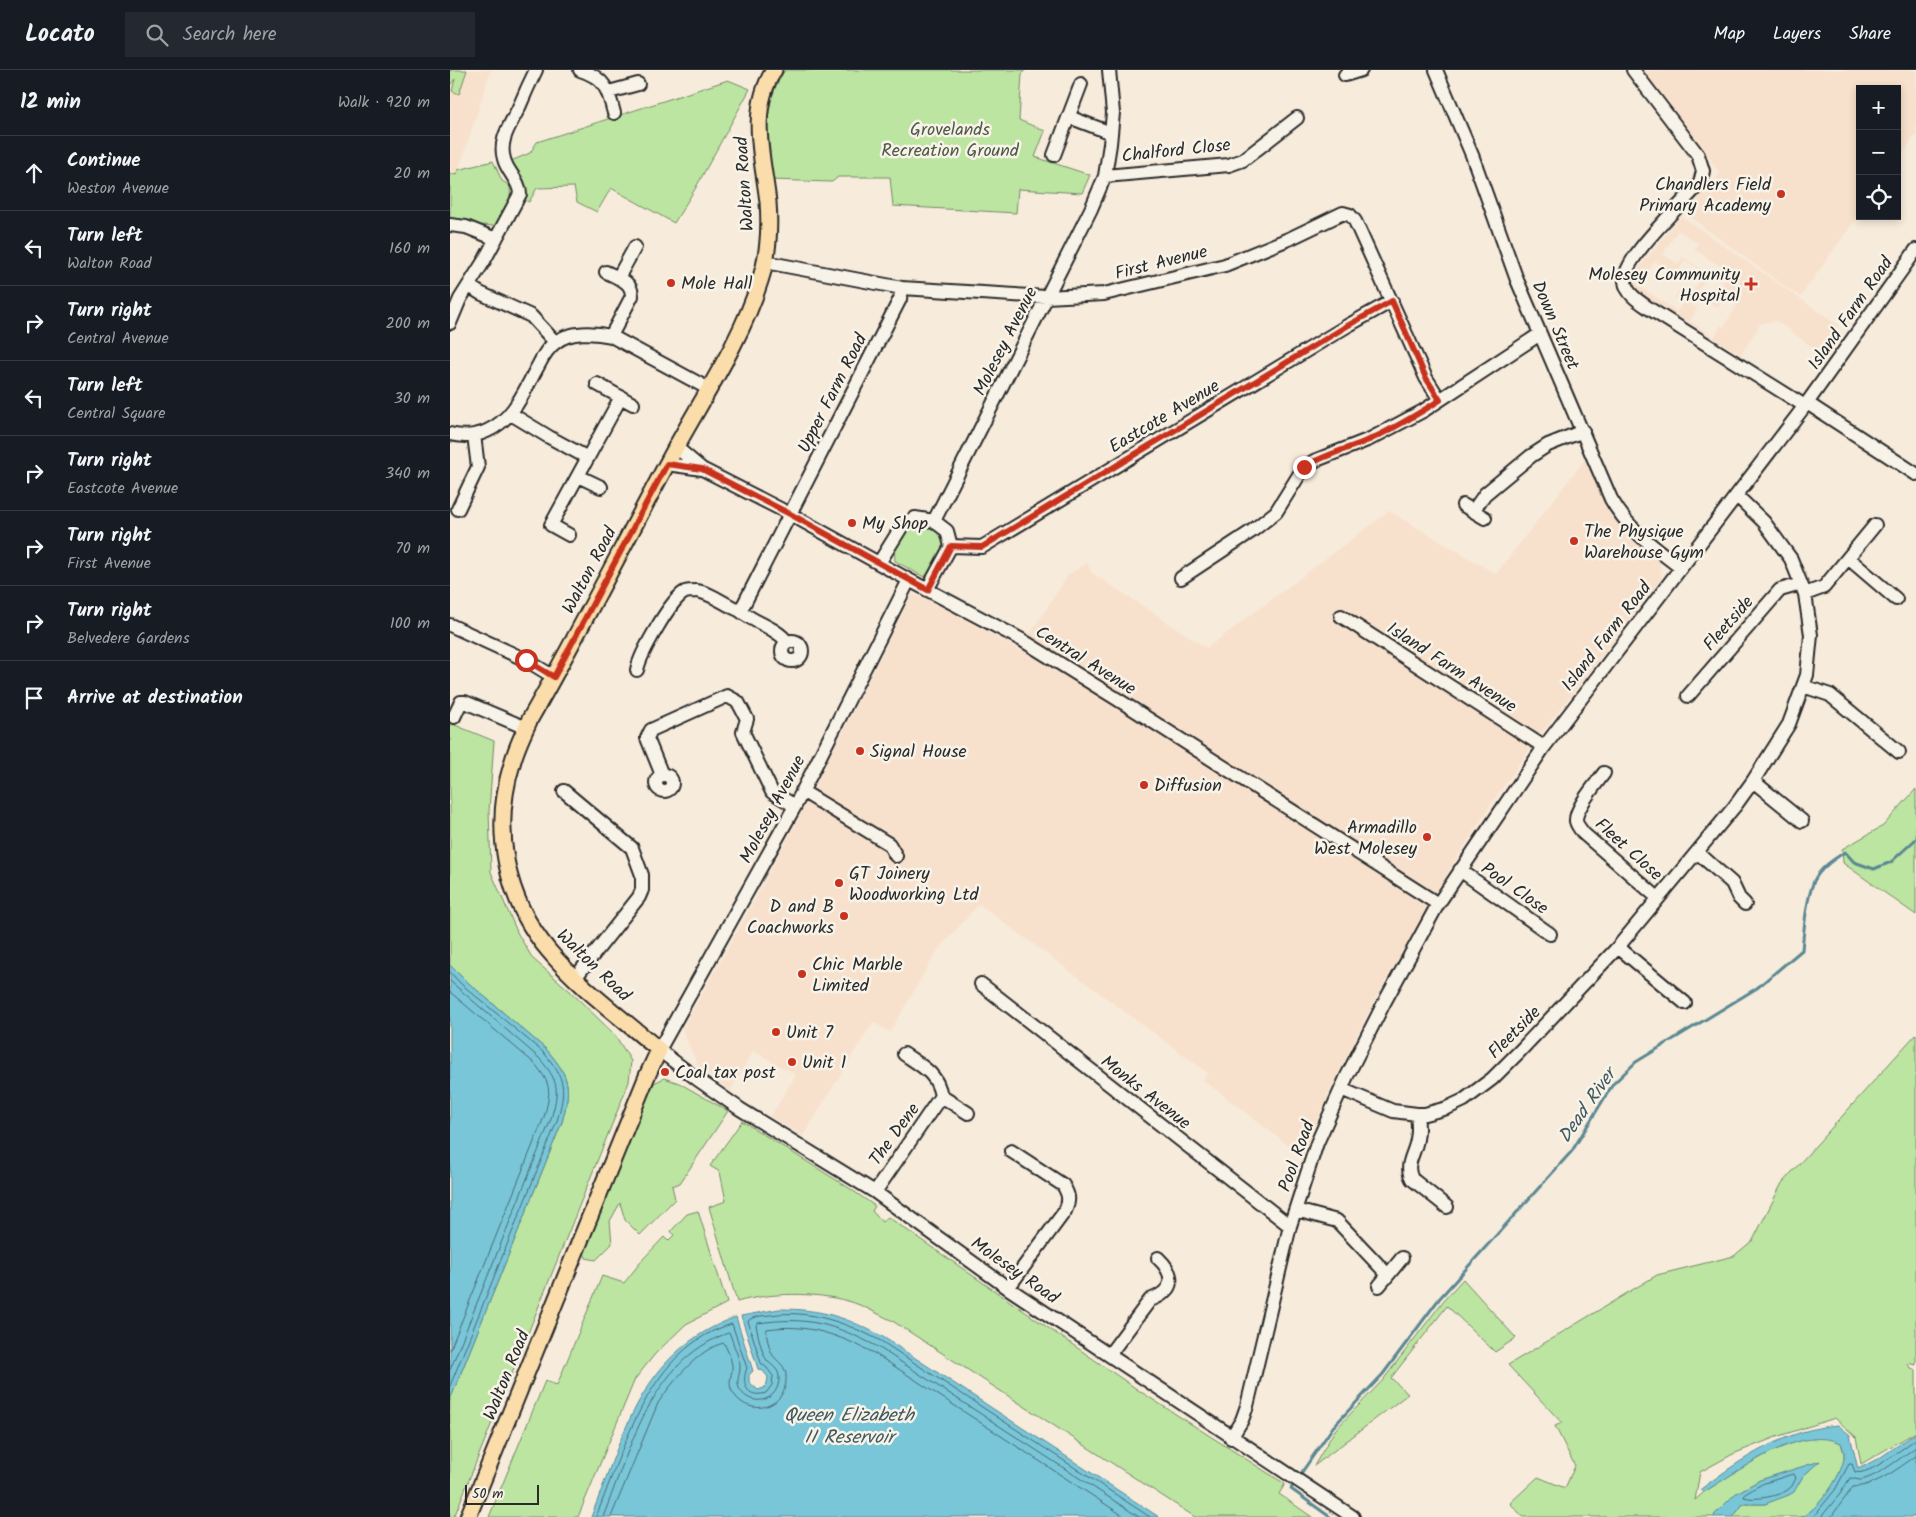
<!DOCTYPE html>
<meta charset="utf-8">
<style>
body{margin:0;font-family:Kalam,sans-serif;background:#242831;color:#f1f3f6}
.controls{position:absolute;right:15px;top:15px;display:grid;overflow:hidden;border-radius:0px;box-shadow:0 2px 8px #0003}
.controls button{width:45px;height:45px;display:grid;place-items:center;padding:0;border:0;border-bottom:1px solid #363941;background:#171b24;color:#f1f3f6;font:25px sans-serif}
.scale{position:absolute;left:15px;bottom:12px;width:74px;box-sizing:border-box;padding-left:5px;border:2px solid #2b2b2b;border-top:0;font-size:14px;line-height:18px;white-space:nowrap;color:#2b2b2b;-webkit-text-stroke:4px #f7f3e8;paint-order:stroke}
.stop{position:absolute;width:15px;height:15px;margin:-11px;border:4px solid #c8321e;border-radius:50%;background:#fff}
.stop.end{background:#c8321e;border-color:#fff;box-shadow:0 1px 5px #0008}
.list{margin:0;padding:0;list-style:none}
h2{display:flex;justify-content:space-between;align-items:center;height:65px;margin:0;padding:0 20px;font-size:21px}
h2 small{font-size:16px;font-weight:400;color:#9ea1a6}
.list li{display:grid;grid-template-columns:32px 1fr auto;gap:15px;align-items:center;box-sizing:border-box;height:75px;padding:0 20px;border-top:1px solid #363941}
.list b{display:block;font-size:19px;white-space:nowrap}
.list p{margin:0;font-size:16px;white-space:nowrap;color:#9ea1a6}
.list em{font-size:16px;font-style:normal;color:#9ea1a6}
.icon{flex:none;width:28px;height:28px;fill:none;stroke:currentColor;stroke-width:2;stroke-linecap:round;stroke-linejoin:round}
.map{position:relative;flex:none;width:1466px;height:1447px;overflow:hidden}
header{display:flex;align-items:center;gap:30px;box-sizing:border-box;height:70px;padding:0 25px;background:#171b24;border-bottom:1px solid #363941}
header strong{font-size:24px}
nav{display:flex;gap:28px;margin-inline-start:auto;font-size:18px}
.search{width:350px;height:45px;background:#242831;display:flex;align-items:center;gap:12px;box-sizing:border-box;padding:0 18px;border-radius:0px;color:#9ea1a6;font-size:19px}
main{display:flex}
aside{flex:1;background:#171b24}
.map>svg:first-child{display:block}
</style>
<header>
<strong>Locato</strong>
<div class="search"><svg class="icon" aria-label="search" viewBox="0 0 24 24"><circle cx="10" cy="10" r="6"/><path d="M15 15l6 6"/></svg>Search here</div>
<nav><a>Map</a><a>Layers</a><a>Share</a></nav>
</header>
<main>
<aside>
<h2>12 min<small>Walk · 920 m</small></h2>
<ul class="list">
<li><svg class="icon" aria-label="ahead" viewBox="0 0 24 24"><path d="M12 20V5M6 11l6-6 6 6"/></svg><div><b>Continue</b><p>Weston Avenue</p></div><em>20 m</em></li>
<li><svg class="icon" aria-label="left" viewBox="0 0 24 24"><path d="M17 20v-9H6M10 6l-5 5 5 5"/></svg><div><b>Turn left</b><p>Walton Road</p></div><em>160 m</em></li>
<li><svg class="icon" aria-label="right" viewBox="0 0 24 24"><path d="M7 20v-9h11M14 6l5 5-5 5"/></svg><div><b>Turn right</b><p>Central Avenue</p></div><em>200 m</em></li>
<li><svg class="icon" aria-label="left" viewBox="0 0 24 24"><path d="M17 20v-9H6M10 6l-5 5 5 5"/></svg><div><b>Turn left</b><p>Central Square</p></div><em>30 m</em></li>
<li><svg class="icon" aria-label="right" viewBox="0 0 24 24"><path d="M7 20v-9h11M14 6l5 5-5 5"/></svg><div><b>Turn right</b><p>Eastcote Avenue</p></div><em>340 m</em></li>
<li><svg class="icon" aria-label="right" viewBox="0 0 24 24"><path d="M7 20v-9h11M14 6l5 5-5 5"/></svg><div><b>Turn right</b><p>First Avenue</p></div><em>70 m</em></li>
<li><svg class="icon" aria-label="right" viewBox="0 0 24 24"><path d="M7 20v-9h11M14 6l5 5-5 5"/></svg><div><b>Turn right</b><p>Belvedere Gardens</p></div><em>100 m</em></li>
<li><svg class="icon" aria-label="arrive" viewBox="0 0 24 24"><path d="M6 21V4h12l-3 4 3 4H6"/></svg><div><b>Arrive at destination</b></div></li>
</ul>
</aside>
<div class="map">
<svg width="1466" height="1447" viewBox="0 0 1466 1447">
<rect width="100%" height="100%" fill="#f7ebdb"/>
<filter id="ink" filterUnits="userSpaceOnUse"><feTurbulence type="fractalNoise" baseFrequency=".02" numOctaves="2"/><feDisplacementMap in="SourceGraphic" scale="10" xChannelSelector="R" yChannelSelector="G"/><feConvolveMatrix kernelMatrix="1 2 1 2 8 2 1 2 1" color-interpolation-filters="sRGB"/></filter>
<g filter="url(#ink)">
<path fill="#f8e1cc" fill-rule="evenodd" d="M0 0H41L7 105 0 103Z
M1191 0H1466V65L1447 91V19H1410V143L1350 227 1234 143 1270 104 1246 68Z
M1231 146 1388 255 1370 283 1327 251 1311 253 1291 285 1190 223 1182 213 1186 201ZM1228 160 1248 174 1245 180 1280 202 1260 233 1268 238 1275 227 1287 235 1274 257 1271 255 1264 267 1240 251 1247 238 1230 227 1234 219 1245 226 1255 209 1248 204 1251 199 1233 187 1228 194 1213 184ZM1235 190 1249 199 1245 205 1251 209 1242 222 1232 216 1225 227 1233 232 1227 241 1189 216 1205 191 1226 205Z
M1139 384 1155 434 1166 452 1210 492 1211 509 1087 669 1042 733 1001 797 923 933 882 1016 852 1086 753 1010 758 1003 529 834 487 881 440 962 423 952 353 1066 320 1047 346 1005 303 981 280 1021 248 996 232 959 294 849 353 740 462 524 474 527 570 580 618 505 637 493 642 503 757 578 939 441 1046 504Z"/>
<path fill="#bce5a1" stroke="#748866" d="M0 0H17L9 24 2 21 5 9 0 15Z
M335 0H575L572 4 569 50 595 61 585 87 640 105 632 123 568 119 566 143 443 136 440 107H388L382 112 320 110 312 78 323 18Z
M278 10 300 19 245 119 224 153 161 118 147 142 127 132 124 117 87 118 79 132 75 130 74 114 61 91 80 83 87 72Z
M43 91 52 111 59 115C64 128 53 147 44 156L33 155 32 157 0 151V103L6 105 8 100Z
M468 454C473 454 480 454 484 456 500 463 493 480 487 491 483 497 481 503 474 507L445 491C443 475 454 460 468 454Z
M0 653 44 671 39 741 41 802 68 864 83 889 120 921 165 965 181 991 179 1012 4 1447H0V1330L112 1052C121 1018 121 1008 97 980L14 909 0 895Z
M1466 719V845L1393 793 1392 779 1433 756Z
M1466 964V1295L1457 1293 1461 1298 1466 1300V1362L1411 1394 1406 1367 1385 1348 1326 1367 1283 1384 1250 1402 1245 1430 1254 1422C1284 1403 1344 1361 1381 1368 1384 1369 1388 1372 1391 1373 1392 1378 1395 1384 1394 1388 1393 1406 1367 1441 1351 1447H1283L1293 1434H1315L1344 1421 1353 1406 1368 1392 1310 1410 1285 1424 1265 1444 1264 1447H1073L1060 1433 1088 1407 1115 1418 1125 1396 1105 1356 1112 1353 1058 1295 1207 1205 1284 1186 1303 1170 1332 1113Z
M214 1008 229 1013 278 1041 230 1113 222 1116 225 1129 190 1165 175 1150 170 1133 160 1151 162 1174 146 1190 136 1188 133 1180 197 1028 204 1013Z
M292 1051 399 1118 425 1136 422 1141 432 1152 438 1147 691 1322 835 1414 829 1424 862 1447H745L441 1250C427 1244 413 1235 398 1231 364 1222 321 1222 287 1232L259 1137 276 1131 270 1102 260 1096Z
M248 1141 277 1233 236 1254 205 1284 185 1309 128 1447H39L95 1311 107 1315 152 1206 174 1213 194 1188 214 1167 218 1171 224 1165 221 1161 237 1144Z
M1013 1209 1066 1268 1045 1282 997 1236 941 1308 958 1324 864 1396 885 1360 933 1310 994 1230Z"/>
<path fill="#79c6d9" stroke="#5a8893" d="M0 895 14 909 97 980C121 1008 121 1018 112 1052L0 1330Z
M329 1239C372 1239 396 1247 433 1267L709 1447H141C175 1362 191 1282 286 1247L303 1301 299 1305V1312L308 1320 314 1318 317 1313 318 1307 313 1301 308 1299 291 1246Z
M1388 1355 1400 1365 1408 1399 1431 1387 1466 1363V1447H1351C1367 1441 1392 1406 1394 1388 1395 1384 1393 1378 1391 1373 1350 1354 1289 1401 1254 1422L1251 1419C1292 1388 1335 1360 1388 1355Z
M1370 1391 1353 1406 1344 1422 1339 1425 1315 1434H1293L1283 1447H1264L1265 1444 1285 1424 1310 1410Z"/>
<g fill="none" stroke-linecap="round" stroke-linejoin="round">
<path stroke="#4a6971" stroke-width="1" d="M0 902 10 913 94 983C116 1009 116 1019 107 1051L0 1316
M0 911 89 988C110 1012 109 1020 101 1049L0 1300
M0 922 84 993C102 1014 101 1022 94 1047L0 1280
M1344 1404 1346 1408C1344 1411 1343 1416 1340 1418 1332 1426 1304 1431 1294 1427L1295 1424 1312 1414Z
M146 1447C174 1378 200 1277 282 1254L297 1298C291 1313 296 1329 316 1323L322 1315 323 1306 317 1298 311 1293 298 1251C303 1246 312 1246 320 1245 360 1239 396 1253 431 1271L700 1447
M153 1447C180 1379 201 1291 278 1263L280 1264C282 1272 291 1291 290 1298 290 1306 285 1311 290 1320 303 1339 330 1330 329 1307 329 1298 320 1295 316 1289 311 1280 308 1265 306 1255L308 1253C357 1246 384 1254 428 1277L689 1447
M161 1447 208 1333C222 1313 249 1278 274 1273 277 1279 281 1288 282 1295 283 1304 277 1312 282 1321 298 1350 338 1338 336 1306 336 1295 327 1292 322 1284 319 1278 317 1268 316 1262L317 1259C358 1253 388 1265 424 1283L675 1447
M1363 1447 1385 1420 1399 1394H1402L1405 1402C1418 1407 1454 1377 1466 1369
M1371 1447 1390 1424 1400 1408C1403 1408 1407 1410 1411 1410 1427 1407 1453 1386 1466 1377
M1381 1447 1403 1417C1426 1416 1447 1399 1466 1386"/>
<path stroke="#5a8893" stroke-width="3" d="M852 1402 883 1357 933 1304 989 1229 1122 1081 1163 1014 1186 992 1307 918 1352 880C1354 859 1356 830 1364 811 1370 798 1384 789 1395 782L1404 792 1424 799 1441 792 1466 769
M842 1417 841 1419 880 1447"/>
<defs>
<path id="minor" d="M130 0C155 8 158 19 164 43
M986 0 1022 85 1067 210 1161 429C1179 461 1203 476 1231 498
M1183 0 1248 85 1253 101 1250 113C1234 132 1172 189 1175 211 1176 224 1190 232 1200 239L1355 336
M895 5 911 0
M159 22 188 14
M619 47 661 63
M604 85 631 14
M655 106 779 95 793 90 847 48
M0 155 16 157 46 169
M315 192 452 218 596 227 654 224 775 195 841 168 893 143 900 145 905 151 976 308 990 330
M156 202C168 208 182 211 182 226L161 266
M168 208 185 177
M19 216 30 223 81 246 105 272
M0 253 10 229 34 191 70 124C70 111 57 102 54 89 48 69 62 53 70 35 75 23 80 12 86 0
M147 314 183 334
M1357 333 1466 404
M61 344 99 367 138 388
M0 364C12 367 26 366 37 361 64 349 74 321 88 296 92 288 97 278 106 272 120 261 144 262 161 266L259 319
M226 377 252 399 340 444 459 510 572 570 683 639 988 834
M217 394 252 399
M128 406 151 417
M1013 435 1035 448
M8 439 28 397 24 365
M1023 441 1035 424 1081 386 1098 375 1133 361
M484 451 641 139 655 106 660 74 663 43 659 0
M119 465 101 455 171 327
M501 476 532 477 897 256 942 231
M1398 488 1446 529
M429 493 452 456 465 448 484 451 497 461 501 476 477 520
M731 508 802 461 826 442 854 397 864 391 920 369 973 341 1090 264
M459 510 345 736 209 980 247 1009 290 1039 425 1122 558 1218 903 1447
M1355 524 1374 517 1425 455
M289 540C303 552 328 559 336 571
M891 546 1094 677
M0 555 76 590 104 607
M332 581a10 10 0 1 1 20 0a10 10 0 1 1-20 0Z
M187 600C190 584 221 529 235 522 238 521 244 521 247 521 262 523 275 535 289 540L294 534 450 229 452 218
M1353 616 1380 625 1449 682
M1238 626 1330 520 1351 514
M4 647 11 632H15L76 658
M1154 703C1146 714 1125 738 1126 751 1127 756 1131 760 1134 764L1208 828
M206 713a8 8 0 1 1 16 0a8 8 0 1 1-16 0Z
M212 705 197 668 201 660 277 626 288 632 297 649 293 662 322 722 345 736
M1303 711 1352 751
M114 721 182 778 192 805V820L189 827 125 908
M352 721 439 774 446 786
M1247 782 1282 813 1289 828 1295 834
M1010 800 1100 864
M1168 877 1235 933
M531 914 840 1156
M454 984C473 997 487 1003 491 1026
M891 1019 943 1041 967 1044H975L997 1038 1014 1030 1042 1009 1069 982 1168 877 1285 736 1303 711 1339 654 1357 605 1361 565 1355 524 1341 489 1314 452 1287 426
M967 1044C968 1053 969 1061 967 1069 965 1084 954 1094 962 1109L997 1137
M425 1122 491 1026 518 1043
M846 1140 887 1151 938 1205
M929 1216 952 1188
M558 1218 615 1141C620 1130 619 1125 613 1115L561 1081
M659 1285 700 1230C725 1221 726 1205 708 1188
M781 1368 792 1350 797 1336 840 1156 867 1073 897 1006 934 933 988 834 1094 677 1357 333 1466 180"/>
<path id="major" d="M18 1447 197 1006 209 980C172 948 130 918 99 881 55 829 42 759 62 694 66 678 73 664 80 649 131 560 176 469 225 379 255 324 291 271 310 211 318 187 320 158 318 132 313 88 298 41 324 0"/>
</defs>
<use href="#minor" stroke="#2b2b2b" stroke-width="16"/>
<use href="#major" stroke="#2b2b2b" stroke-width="19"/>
<use href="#minor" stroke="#f7f3e8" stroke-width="12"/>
<use href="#major" stroke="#fbddab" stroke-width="15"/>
</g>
</g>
<g fill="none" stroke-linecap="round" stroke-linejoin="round" filter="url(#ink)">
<path stroke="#c8321e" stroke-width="6" d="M76 590 104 607 217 394 252 399 340 444 478 520 501 476 532 477 897 256 942 231 976 308 990 330C968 344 943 359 919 370 897 379 874 385 854 397"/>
</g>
<g fill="#c8321e" stroke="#f7f3e8" stroke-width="2">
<circle cx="1331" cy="124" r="5"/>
<circle cx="221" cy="213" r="5"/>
<path d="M1298.5 206.5h5v5h5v5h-5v5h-5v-5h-5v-5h5z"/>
<circle cx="402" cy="453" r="5"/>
<circle cx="1124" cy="471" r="5"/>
<circle cx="410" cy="681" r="5"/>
<circle cx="694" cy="715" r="5"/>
<circle cx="977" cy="767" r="5"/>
<circle cx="389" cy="813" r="5"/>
<circle cx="394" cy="846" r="5"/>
<circle cx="352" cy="904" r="5"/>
<circle cx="326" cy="962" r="5"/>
<circle cx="342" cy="992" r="5"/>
<circle cx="215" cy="1002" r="5"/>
</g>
<g text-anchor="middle" stroke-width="5" stroke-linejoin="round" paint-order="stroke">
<g font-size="18" fill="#4f5a48" stroke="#f7f3e8">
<text x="500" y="65">Grovelands<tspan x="500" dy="21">Recreation Ground</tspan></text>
</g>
<g font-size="18" fill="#2b2b2b" stroke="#f7f3e8">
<text transform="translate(726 80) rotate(-6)" y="6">Chalford Close</text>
<text transform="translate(294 114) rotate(-94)" y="6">Walton Road</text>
<text transform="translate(711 192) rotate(-14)" y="6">First Avenue</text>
<text transform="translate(1400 243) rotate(-55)" y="6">Island Farm Road</text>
<text transform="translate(1106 255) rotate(67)" y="6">Down Street</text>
<text transform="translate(555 271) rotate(-63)" y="6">Molesey Avenue</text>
<text transform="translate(382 323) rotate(-63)" y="6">Upper Farm Road</text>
<text transform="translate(714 346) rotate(-31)" y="6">Eastcote Avenue</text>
<text transform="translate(139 500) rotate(-62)" y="6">Walton Road</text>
<text transform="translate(1278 553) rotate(-49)" y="6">Fleetside</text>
<text transform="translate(1156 566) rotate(-52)" y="6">Island Farm Road</text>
<text transform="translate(636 590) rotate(32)" y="6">Central Avenue</text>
<text transform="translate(1002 597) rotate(33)" y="6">Island Farm Avenue</text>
<text transform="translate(322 739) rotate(-62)" y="6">Molesey Avenue</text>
<text transform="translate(1179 779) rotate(42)" y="6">Fleet Close</text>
<text transform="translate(1065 818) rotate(35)" y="6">Pool Close</text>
<text transform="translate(144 895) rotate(44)" y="6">Walton Road</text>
<text transform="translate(1064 962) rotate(-45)" y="6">Fleetside</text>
<text transform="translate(696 1022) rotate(38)" y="6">Monks Avenue</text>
<text transform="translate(444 1064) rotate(-54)" y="6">The Dene</text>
<text transform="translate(846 1086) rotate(-70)" y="6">Pool Road</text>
<text transform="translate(565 1200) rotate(35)" y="6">Molesey Road</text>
<text transform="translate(56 1305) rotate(-68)" y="6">Walton Road</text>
</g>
<g font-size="18" fill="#2b2b2b" stroke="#f7f3e8" text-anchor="start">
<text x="1321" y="120" text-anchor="end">Chandlers Field<tspan x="1321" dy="21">Primary Academy</tspan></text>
<text x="1290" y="210" text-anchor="end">Molesey Community<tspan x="1290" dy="21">Hospital</tspan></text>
<text x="231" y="219">Mole Hall</text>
<text x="412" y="459">My Shop</text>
<text x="1134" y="467">The Physique<tspan x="1134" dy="21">Warehouse Gym</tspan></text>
<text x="420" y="687">Signal House</text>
<text x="704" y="721">Diffusion</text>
<text x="967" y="763" text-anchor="end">Armadillo<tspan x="967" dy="21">West Molesey</tspan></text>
<text x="399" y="809">GT Joinery<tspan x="399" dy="21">Woodworking Ltd</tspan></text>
<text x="384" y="842" text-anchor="end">D and B<tspan x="384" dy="21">Coachworks</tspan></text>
<text x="362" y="900">Chic Marble<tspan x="362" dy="21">Limited</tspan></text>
<text x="336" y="968">Unit 7</text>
<text x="352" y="998">Unit 1</text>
<text x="225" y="1008">Coal tax post</text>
</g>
<g font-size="19" font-style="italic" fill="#425a5f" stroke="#f7f3e8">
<text transform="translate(1136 1035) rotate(-55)" y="7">Dead River</text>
<text x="399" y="1351">Queen Elizabeth<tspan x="399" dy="22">II Reservoir</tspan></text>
</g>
</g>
</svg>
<div class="controls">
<button>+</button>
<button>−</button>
<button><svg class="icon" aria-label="locate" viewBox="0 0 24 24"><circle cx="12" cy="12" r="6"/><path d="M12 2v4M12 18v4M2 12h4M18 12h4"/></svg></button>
</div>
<div class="scale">50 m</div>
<div class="stop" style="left:76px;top:590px"></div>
<div class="stop end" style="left:854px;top:397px"></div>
</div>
</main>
